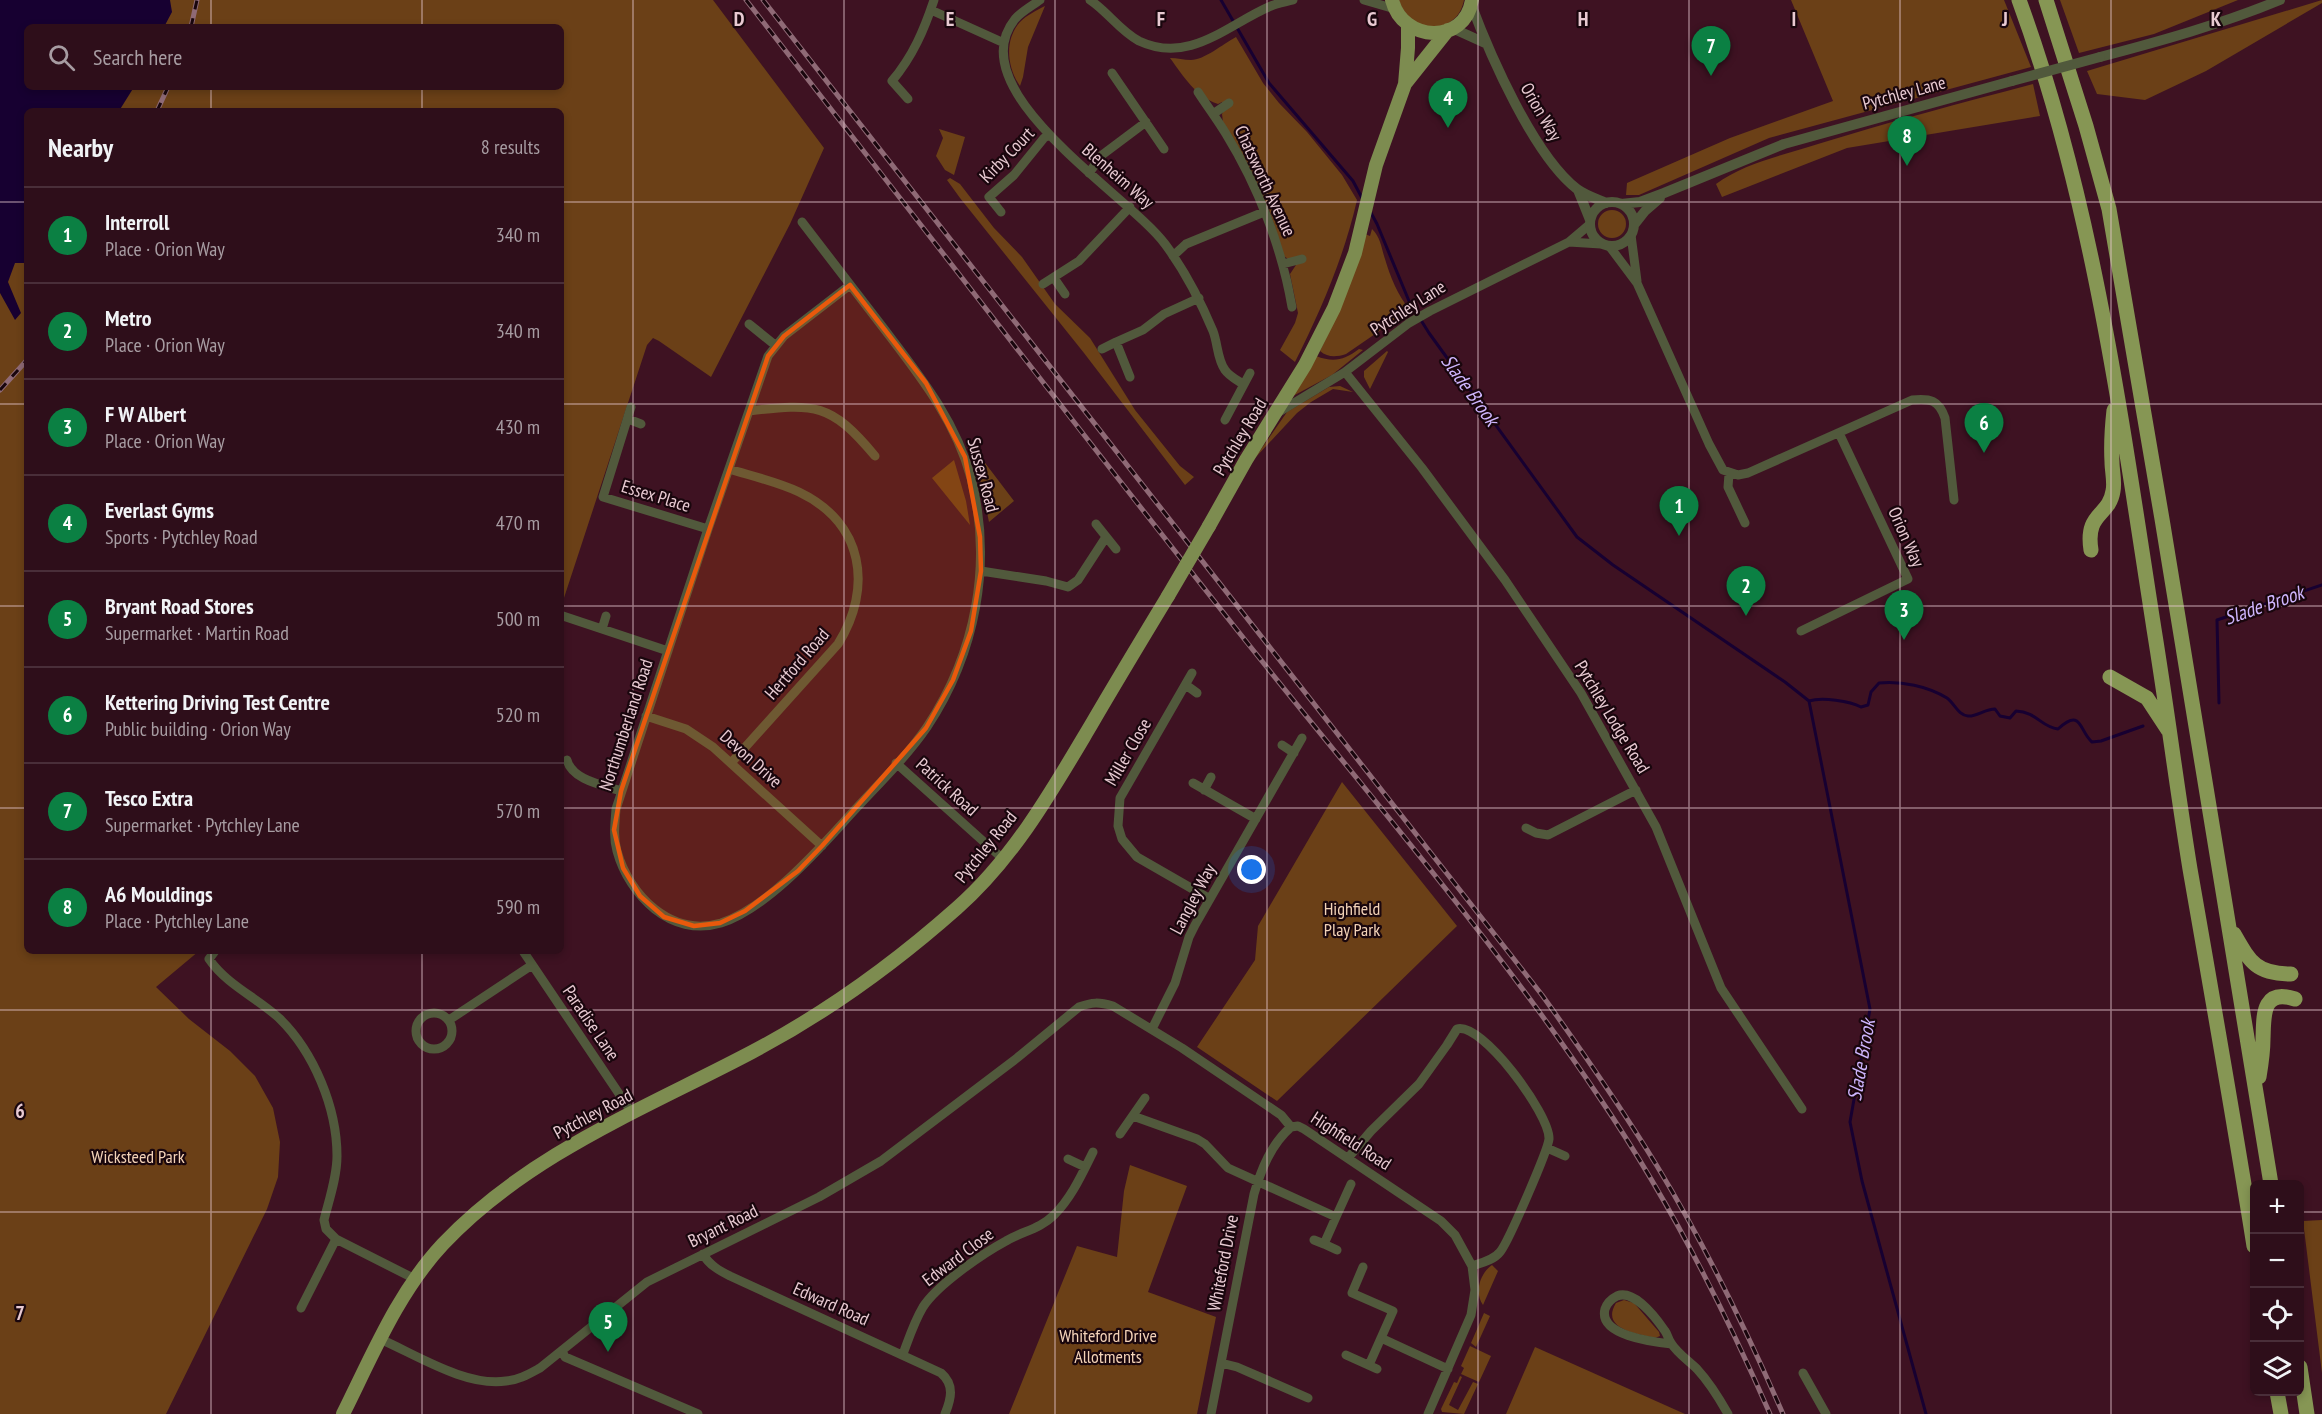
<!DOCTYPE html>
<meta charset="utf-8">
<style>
body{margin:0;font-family:"PT Sans Narrow",sans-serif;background:#361723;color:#f1f3f6}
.controls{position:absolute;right:18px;bottom:18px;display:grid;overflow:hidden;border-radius:9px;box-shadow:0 3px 9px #0003}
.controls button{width:54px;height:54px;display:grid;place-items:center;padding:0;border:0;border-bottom:2px solid #492e39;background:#2e0e1a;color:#f1f3f6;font:30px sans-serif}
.you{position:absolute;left:1252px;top:870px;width:21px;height:21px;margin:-15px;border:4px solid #fff;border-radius:50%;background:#1a73e8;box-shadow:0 0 0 9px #1a73e833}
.badge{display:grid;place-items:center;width:39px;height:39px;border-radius:50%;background:#0b8043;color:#fff;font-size:20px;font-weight:700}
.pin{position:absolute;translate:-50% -50px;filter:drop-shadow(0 2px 3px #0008)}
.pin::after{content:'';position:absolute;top:32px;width:21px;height:18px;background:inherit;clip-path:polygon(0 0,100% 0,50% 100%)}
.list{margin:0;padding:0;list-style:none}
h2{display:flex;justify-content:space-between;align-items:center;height:78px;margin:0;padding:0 24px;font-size:26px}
h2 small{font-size:20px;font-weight:400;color:#a79ca2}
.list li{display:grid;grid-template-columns:39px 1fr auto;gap:18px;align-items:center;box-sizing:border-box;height:96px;padding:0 24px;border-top:2px solid #492e39}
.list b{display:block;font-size:22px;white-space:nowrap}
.list p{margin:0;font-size:20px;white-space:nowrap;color:#a79ca2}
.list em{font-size:20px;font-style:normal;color:#a79ca2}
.icon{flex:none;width:33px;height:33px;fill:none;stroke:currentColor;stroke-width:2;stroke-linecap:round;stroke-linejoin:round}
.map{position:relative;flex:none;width:2322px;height:1414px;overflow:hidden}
.search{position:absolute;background:#2e0e1a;box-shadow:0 3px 9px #0003;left:24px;top:24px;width:540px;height:66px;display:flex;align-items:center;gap:15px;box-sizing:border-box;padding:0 21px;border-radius:9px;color:#a79ca2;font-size:22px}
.panel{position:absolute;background:#2e0e1a;box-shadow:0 3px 9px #0003;left:24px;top:108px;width:540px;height:846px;border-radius:9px}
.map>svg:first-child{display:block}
</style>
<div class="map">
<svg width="2322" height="1414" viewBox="0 0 2322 1414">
<rect width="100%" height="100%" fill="#3e1222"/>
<path fill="#6b4017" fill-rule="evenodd" d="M0 0H713L824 148 790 224 711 377 659 341 653 338 647 345 561 607V111H27V951H199L156 987 189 1019 230 1051 255 1076 273 1108 280 1142 278 1177 267 1209 166 1414H0ZM27 27H561V87H27Z
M1399 0H1464C1457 37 1409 34 1399 0Z
M1791 0H2004L2031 67 1769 138 1639 195H1626L1627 183 1730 138 1833 101Z
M2060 0H2238L2154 34 2079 53Z
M2322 0V3L2206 71 2145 100 2097 94 2087 71Z
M1045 6 1028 47 1023 77 1020 86C1007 67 1004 40 1020 22 1027 15 1037 10 1045 6Z
M1236 37 1263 83 1279 103 1307 132 1342 175 1357 200C1344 257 1321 310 1295 362L1280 350 1295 323 1298 313 1290 274 1296 265 1284 256 1269 209 1248 164 1223 122 1222 114 1224 110 1222 102 1218 104C1196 97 1184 77 1170 58 1177 58 1184 60 1191 60 1204 60 1223 44 1236 37Z
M2033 84 2040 116 1847 148 1722 197 1716 184C1744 163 1784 155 1818 144 1889 122 1961 103 2033 84Z
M939 129 965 137 954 175 945 170 936 156 943 138Z
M950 178 960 184 994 228 1022 257 1055 304 1090 338 1135 410 1180 466 1194 477 1185 485 1084 353 960 198 947 180Z
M1598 224a14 14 0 1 1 28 0a14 14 0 1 1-28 0Z
M1372 229C1381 238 1381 247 1385 259 1390 276 1398 296 1410 310L1346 354C1337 357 1328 358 1320 351 1339 314 1352 274 1365 234L1370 236Z
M1359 349 1363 350 1332 375 1293 396 1316 356C1334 363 1344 360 1359 349Z
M1387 351 1388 352 1370 389 1364 377V371Z
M1340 386 1353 392 1333 389 1311 402 1297 413 1255 458 1287 412 1329 387Z
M976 451 1014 501 989 522 979 474 972 453Z
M954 460 966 501 970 525 932 478Z
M1342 782 1457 926 1277 1101 1197 1047 1255 960 1258 926Z
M1130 1165 1187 1186 1148 1292 1216 1317 1197 1414H1009L1077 1246 1117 1257 1124 1191Z
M2322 1220V1373L2303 1221Z
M1492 1265 1498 1271 1483 1305C1474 1293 1480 1273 1492 1265Z
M1624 1300 1634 1303 1659 1332 1660 1336 1655 1338C1637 1334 1600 1329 1616 1303Z
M1484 1313 1490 1316 1476 1347 1471 1343Z
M1470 1346 1491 1356 1479 1382 1461 1374 1464 1368 1461 1366Z
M1535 1347 1685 1414H1506Z
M1460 1376 1462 1377 1449 1405 1458 1410 1473 1382 1478 1384 1464 1414 1442 1412 1441 1409 1454 1382 1457 1383Z"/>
<path fill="#170031" d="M0 0H170L172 12 164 27H27V87H134L119 111H27V263H15L8 282 21 313 15 320 0 293Z"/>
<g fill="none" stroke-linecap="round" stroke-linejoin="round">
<path stroke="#170031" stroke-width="3" d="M1221 0 1269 83 1353 181 1362 198
M1370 211 1377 224 1409 301 1429 333 1577 537 1613 565 1785 682 1809 701C1822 697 1850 701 1861 707L1868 705 1871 692 1879 683C1902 681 1927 686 1947 698 1955 704 1958 715 1968 716 1976 717 1985 709 1995 709L2000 716 2010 718 2016 711C2037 712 2041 727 2058 729 2082 707 2079 731 2092 742L2101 741 2143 726
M1809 701 1870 1009 1850 1122 1862 1181 1926 1414
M2219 703 2217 620 2322 585"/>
<path stroke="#51593c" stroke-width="9" d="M1040 0C1032 6 1022 11 1015 19 957 91 1129 195 1165 244 1185 271 1200 300 1213 331 1218 344 1217 359 1225 370 1229 376 1237 380 1243 384
M1090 0C1108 12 1120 31 1139 41 1190 65 1228 24 1271 6 1278 3 1286 2 1293 0
M1364 0 1395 9
M931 10 1004 43
M1112 73 1164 149
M1198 92C1207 106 1217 119 1226 134 1258 186 1282 248 1292 307
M908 99 892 81C913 56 924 30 934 0
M1213 114 1229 103
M1089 173 1102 155 1146 122
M1001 212 989 197 1014 175 1044 138 1049 135
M802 222C830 258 857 294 885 330 920 376 956 421 971 478 993 563 976 653 927 727 903 762 869 793 841 825 811 858 764 909 721 923 671 938 629 895 617 851 613 837 615 823 616 809L708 529 768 356 784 336 850 285
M1631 235 1637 281
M1569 242 1601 244
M1610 247 1637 283 1709 444 1723 470 1738 475 1748 473 1912 400C1930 398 1939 400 1945 418L1954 500
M1173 256 1186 244 1264 212
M1283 264 1302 259
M1054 278 1065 294
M1043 284 1079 261 1130 207
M749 324 775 345
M1102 349 1116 342
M1345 372 1422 468 1505 580 1581 693 1656 827 1721 988 1802 1109
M1130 377 1116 342 1143 330 1164 314 1199 298
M631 407 603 497 708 529
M749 411C815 403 831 403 875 456
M1279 412 1345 372 1409 323 1430 311 1569 242 1589 225
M628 419 641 424
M1225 420 1250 373
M729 469C752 476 778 482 799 492 864 523 873 588 838 644L731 763
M1729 474 1728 487 1745 523
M1096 524 1116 549
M981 571 1046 581 1068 587 1078 580 1106 537
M563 616 668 651
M602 629 606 616
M1801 631 1908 579 1839 433
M1192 673 1120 798 1118 826 1122 839 1137 857 1210 899
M1186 685 1197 693
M646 716 686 729 713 747 822 846
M1282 745 1294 753
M567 760C572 780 603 785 621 791
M896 763 1003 859
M1193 783 1256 819
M1204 790 1211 777
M1526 828 1536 833 1548 835 1636 790
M215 951 209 959C227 985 256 997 279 1018 314 1052 337 1108 337 1156 337 1177 329 1200 324 1220L326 1229 336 1239 415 1279
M523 951 632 1113
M416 1031a18 18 0 1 1 36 0a18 18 0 1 1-36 0Z
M449 1020 532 965
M1152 1029 1175 983 1189 937 1195 925 1302 738
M1133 1116 1197 1139 1205 1144 1228 1168 1336 1217 1351 1184
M1291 1127 1298 1126 1304 1129 1441 1221 1455 1235 1472 1266 1475 1290 1471 1315 1428 1414
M1120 1134 1145 1098
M1547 1148 1565 1156
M1348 1158 1371 1131 1419 1084 1447 1045 1457 1029C1481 1021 1550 1114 1549 1139 1548 1150 1508 1243 1500 1252 1494 1260 1481 1263 1472 1266
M1068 1159 1085 1167
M1314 1240 1324 1244 1336 1217
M1324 1244 1337 1250
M703 1254C709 1265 720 1271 730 1276L941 1373C955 1385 951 1399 945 1414
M1363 1267 1352 1293 1393 1311 1369 1365
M301 1308 336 1239
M1381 1338 1448 1369
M380 1339C417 1355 466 1387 506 1381 519 1380 529 1374 540 1368L647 1282 819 1197 881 1161 1017 1058 1079 1007C1092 1002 1099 1002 1113 1006L1182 1048 1281 1115 1291 1127
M1671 1344C1654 1342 1598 1336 1605 1309 1607 1303 1611 1299 1617 1296 1634 1289 1656 1318 1665 1331 1668 1335 1668 1339 1671 1343 1677 1353 1689 1361 1697 1369 1709 1382 1719 1398 1728 1414
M562 1351 565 1357 698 1414
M903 1354C909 1338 914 1322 923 1307 937 1285 982 1254 1006 1241 1023 1231 1040 1229 1054 1215 1072 1197 1082 1174 1093 1152
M1346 1355 1377 1369
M1221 1363 1237 1367 1308 1398
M1803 1373 1826 1414
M1211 1414 1254 1194C1261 1170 1271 1144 1291 1127"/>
<path stroke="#51593c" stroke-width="10" d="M1471 4C1490 55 1534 156 1577 189 1585 195 1597 199 1606 203
M1452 28 1485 43
M2100 57C2161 41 2222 24 2280 0
M1578 190 1590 220
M1590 224a22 22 0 1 1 44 0a22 22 0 1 1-44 0Z
M1621 204 1640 202 1664 193 1784 144 2012 81
M1634 225 1645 211 1660 198"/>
<path stroke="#7d8c50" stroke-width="14" d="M1392 0C1403 43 1465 45 1472 0
M1405 84 1408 48V25
M1209 526 1246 460 1305 365 1334 308 1355 253 1376 165 1405 84 1448 30
M343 1414C372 1356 398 1292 443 1244 528 1154 644 1109 752 1052 826 1013 895 963 957 908 1014 858 1053 789 1091 725 1116 682 1142 639 1168 596"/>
<path stroke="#869654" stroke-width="15" d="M2019 0C2093 202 2121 417 2154 629 2167 709 2177 789 2190 869 2212 995 2234 1120 2254 1246
M2046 0 2086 126 2109 209 2162 519 2271 1184
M2091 550C2085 512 2109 517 2113 491 2115 482 2112 471 2112 462 2111 445 2112 428 2114 410
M2110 677 2147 698 2168 730
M2234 934C2250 962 2256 974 2291 974
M2259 1077C2261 1065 2263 1052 2263 1039 2264 1017 2261 988 2295 999
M2300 1367 2307 1414
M2277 1392 2281 1414"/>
<defs>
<path id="rail" d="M746 0C914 215 1080 432 1249 645 1368 794 1493 939 1599 1097 1667 1197 1722 1304 1770 1414
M763 0 1542 995C1582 1051 1621 1107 1657 1166 1705 1245 1746 1329 1783 1414
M191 27 197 0
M157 111 168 87
M0 390 27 360"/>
</defs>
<use href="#rail" stroke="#8f6a76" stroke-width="5"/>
<use href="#rail" stroke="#19060d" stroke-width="3" stroke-dasharray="9" stroke-linecap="butt"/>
<path stroke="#51593c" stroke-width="10" d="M2012 81 2100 57"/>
<path stroke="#7d8c50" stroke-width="14" d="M1168 596 1209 526"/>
</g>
<path fill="#e8590c" fill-opacity="0.2" stroke="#e8590c" stroke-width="4.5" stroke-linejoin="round" d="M850 285 926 383 965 457 980 537 981 571 971 631 953 680 926 728 822 846 798 871 745 911 720 923 694 926 664 917 640 896 623 868 614 830 621 791 768 356 784 336Z"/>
<path fill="none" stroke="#e8cad2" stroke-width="1.5" stroke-opacity="0.55" d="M211 0V27M422 0V27M633 0V1414M844 0V1414M1055 0V1414M1267 0V1414M1478 0V1414M1689 0V1414M1900 0V1414M2111 0V1414M211 87V111M422 87V111M0 202H27M561 202H2322M0 404H27M561 404H2322M0 606H27M561 606H2322M0 808H27M561 808H2322M211 951V1414M422 951V1414M0 1010H2322M0 1212H2254M2300 1212H2322"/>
<g text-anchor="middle" stroke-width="4.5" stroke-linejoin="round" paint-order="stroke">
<g font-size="18" fill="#e8cad2" stroke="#19060d">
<text transform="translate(1904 93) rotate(-15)" y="6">Pytchley Lane</text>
<text transform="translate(1541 112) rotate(60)" y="6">Orion Way</text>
<text transform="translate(1007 155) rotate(-46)" y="6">Kirby Court</text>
<text transform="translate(1118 176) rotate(41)" y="6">Blenheim Way</text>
<text transform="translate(1265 181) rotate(65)" y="6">Chatsworth Avenue</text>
<text transform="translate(1408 308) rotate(-33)" y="6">Pytchley Lane</text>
<text transform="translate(1240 437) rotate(-59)" y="6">Pytchley Road</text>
<text transform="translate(983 475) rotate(75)" y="6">Sussex Road</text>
<text transform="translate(656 496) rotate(17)" y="6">Essex Place</text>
<text transform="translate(1906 537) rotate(66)" y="6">Orion Way</text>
<text transform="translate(797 664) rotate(-49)" y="6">Hertford Road</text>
<text transform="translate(1612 717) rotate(59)" y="6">Pytchley Lodge Road</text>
<text transform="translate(626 725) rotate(-72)" y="6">Northumberland Road</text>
<text transform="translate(1128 752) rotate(-60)" y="6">Miller Close</text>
<text transform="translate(751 759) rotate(42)" y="6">Devon Drive</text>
<text transform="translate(947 787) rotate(42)" y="6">Patrick Road</text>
<text transform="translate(986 847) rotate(-51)" y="6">Pytchley Road</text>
<text transform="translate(1193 899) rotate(-62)" y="6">Langley Way</text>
<text transform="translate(591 1023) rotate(56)" y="6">Paradise Lane</text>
<text transform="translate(593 1114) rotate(-28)" y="6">Pytchley Road</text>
<text transform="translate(1351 1141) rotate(33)" y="6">Highfield Road</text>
<text transform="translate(723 1226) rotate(-26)" y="6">Bryant Road</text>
<text transform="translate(958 1257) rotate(-37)" y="6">Edward Close</text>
<text transform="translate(1223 1263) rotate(-79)" y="6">Whiteford Drive</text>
<text transform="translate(831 1304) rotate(24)" y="6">Edward Road</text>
</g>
<g font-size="18" fill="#f4d3b8" stroke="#19060d">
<text x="1352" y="915">Highfield<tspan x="1352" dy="21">Play Park</tspan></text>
<text x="138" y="1163">Wicksteed Park</text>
<text x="1108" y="1342">Whiteford Drive<tspan x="1108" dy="21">Allotments</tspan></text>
</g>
<g font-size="20" font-style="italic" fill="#ceb5fd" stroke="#19060d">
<text transform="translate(1470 390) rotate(54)" y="7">Slade Brook</text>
<text transform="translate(2264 605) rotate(-19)" y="7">Slade Brook</text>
<text transform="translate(1861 1060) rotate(-80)" y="7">Slade Brook</text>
</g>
</g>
<g font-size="20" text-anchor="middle" font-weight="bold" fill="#e8cad2" stroke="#19060d" stroke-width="4.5" stroke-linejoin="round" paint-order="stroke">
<text x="739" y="26">D</text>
<text x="950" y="26">E</text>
<text x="1161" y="26">F</text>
<text x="1372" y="26">G</text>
<text x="1583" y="26">H</text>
<text x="1794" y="26">I</text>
<text x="2005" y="26">J</text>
<text x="2216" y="26">K</text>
<text x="20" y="1118">6</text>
<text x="20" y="1320">7</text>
</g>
</svg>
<div class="controls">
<button>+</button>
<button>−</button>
<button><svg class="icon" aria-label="locate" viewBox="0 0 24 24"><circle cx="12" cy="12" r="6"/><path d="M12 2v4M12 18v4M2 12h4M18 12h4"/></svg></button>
<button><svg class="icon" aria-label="layers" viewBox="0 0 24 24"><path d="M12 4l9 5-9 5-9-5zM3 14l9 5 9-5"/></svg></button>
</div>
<div class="you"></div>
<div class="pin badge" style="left:1679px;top:536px">1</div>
<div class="pin badge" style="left:1746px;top:616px">2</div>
<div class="pin badge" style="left:1904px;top:640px">3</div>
<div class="pin badge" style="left:1448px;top:128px">4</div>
<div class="pin badge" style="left:608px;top:1352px">5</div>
<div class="pin badge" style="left:1984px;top:453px">6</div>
<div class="pin badge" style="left:1711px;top:76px">7</div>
<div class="pin badge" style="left:1907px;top:166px">8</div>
<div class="search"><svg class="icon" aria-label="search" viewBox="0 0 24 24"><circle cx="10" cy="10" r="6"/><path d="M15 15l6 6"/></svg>Search here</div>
<section class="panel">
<h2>Nearby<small>8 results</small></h2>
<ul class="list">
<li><span class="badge">1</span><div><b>Interroll</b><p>Place · Orion Way</p></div><em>340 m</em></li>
<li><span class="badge">2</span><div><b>Metro</b><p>Place · Orion Way</p></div><em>340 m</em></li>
<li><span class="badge">3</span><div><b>F W Albert</b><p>Place · Orion Way</p></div><em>430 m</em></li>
<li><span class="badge">4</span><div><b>Everlast Gyms</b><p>Sports · Pytchley Road</p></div><em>470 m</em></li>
<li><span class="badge">5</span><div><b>Bryant Road Stores</b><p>Supermarket · Martin Road</p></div><em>500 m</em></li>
<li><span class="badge">6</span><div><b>Kettering Driving Test Centre</b><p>Public building · Orion Way</p></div><em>520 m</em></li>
<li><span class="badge">7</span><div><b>Tesco Extra</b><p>Supermarket · Pytchley Lane</p></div><em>570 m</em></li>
<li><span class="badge">8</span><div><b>A6 Mouldings</b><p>Place · Pytchley Lane</p></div><em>590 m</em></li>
</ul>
</section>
</div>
